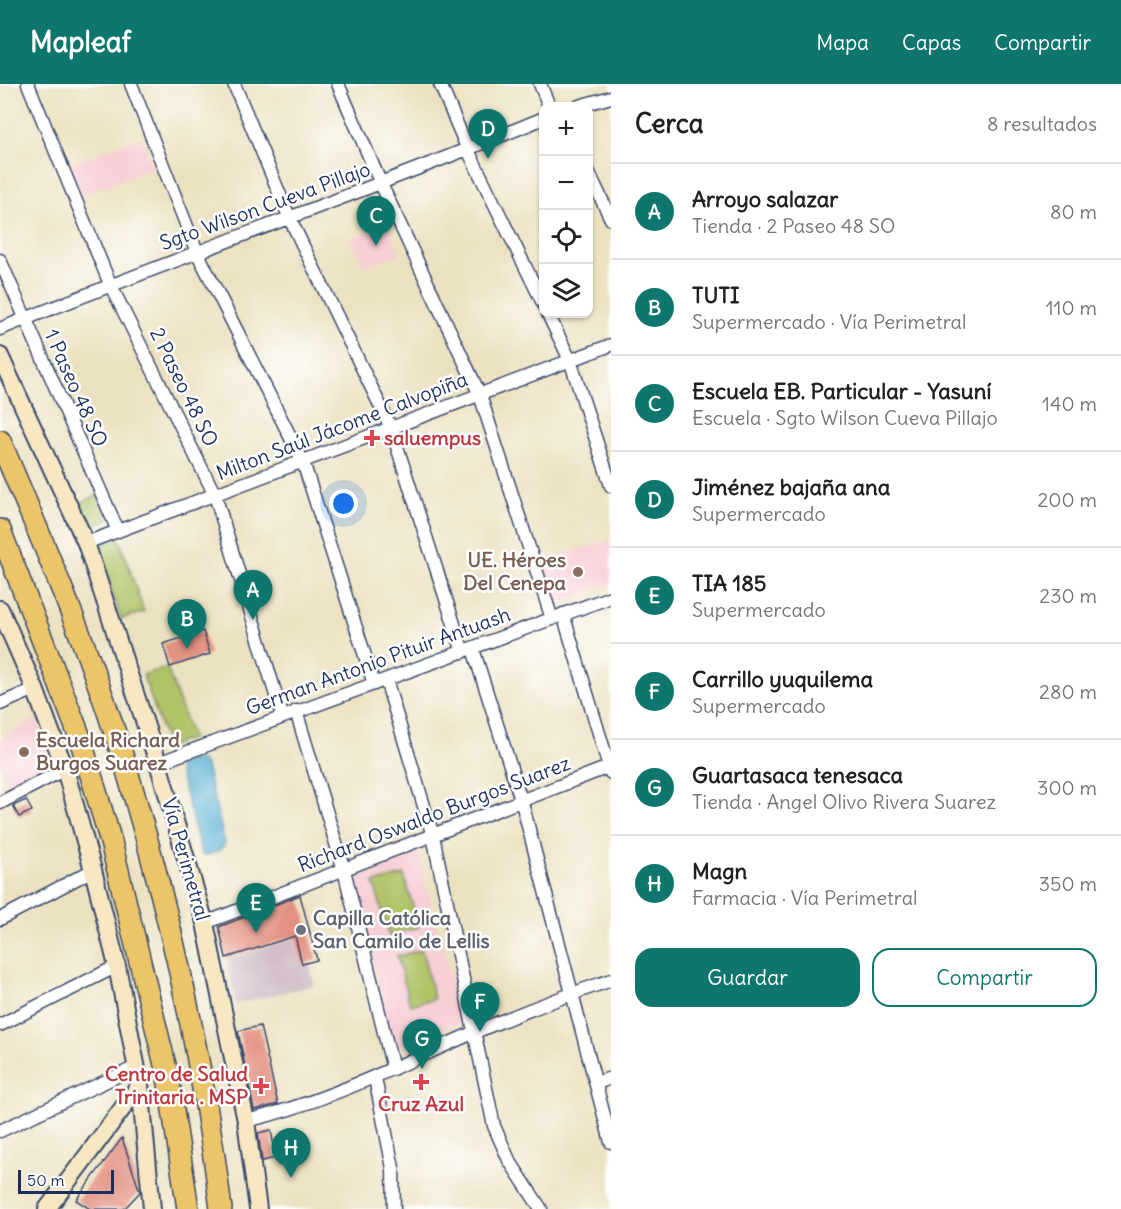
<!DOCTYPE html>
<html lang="es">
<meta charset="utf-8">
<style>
body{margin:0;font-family:Delius,sans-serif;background:#f6f6f6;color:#202124}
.controls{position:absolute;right:18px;top:18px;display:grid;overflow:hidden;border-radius:12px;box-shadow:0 2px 4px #0004}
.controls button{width:54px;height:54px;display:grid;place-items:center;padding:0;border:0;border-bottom:2px solid #e0e0e0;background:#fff;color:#202124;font:30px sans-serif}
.scale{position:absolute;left:18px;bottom:15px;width:96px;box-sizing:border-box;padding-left:6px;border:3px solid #1b2f5e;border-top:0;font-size:16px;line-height:21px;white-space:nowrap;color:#1b2f5e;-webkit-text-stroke:4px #fff;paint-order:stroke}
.you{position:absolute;left:344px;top:420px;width:21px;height:21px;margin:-15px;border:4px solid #fff;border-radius:50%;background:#1a73e8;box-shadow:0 0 0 9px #1a73e833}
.badge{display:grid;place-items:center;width:39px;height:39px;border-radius:50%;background:#0f766e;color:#fff;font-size:20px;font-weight:700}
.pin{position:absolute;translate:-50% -50px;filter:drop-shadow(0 2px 3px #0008)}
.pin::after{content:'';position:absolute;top:32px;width:21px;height:18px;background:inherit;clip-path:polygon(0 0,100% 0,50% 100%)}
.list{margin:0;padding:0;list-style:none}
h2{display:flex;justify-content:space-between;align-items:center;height:78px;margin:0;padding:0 24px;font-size:26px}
h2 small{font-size:20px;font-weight:400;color:#757577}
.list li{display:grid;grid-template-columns:39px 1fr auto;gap:18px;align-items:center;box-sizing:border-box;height:96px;padding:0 24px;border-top:2px solid #e0e0e0}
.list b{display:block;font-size:22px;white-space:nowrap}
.list p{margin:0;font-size:20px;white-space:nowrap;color:#757577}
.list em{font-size:20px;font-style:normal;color:#757577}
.actions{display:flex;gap:12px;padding:18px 24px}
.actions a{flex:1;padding:14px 0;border:2px solid #0f766e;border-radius:18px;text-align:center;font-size:21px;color:#0f766e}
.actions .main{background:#0f766e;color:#fff}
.icon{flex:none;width:33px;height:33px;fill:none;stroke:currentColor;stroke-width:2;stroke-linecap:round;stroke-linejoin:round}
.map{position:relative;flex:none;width:611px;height:1125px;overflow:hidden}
header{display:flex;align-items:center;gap:36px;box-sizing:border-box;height:84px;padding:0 30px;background:#0f766e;color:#fff}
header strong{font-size:28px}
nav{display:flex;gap:33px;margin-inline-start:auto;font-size:21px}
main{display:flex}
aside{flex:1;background:#fff}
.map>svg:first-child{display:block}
</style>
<header>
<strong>Mapleaf</strong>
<nav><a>Mapa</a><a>Capas</a><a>Compartir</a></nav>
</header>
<main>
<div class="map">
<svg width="611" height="1125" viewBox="0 0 611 1125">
<rect width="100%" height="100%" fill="#fff"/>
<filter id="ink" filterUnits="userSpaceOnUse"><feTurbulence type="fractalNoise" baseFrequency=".0167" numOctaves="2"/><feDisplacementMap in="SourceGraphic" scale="12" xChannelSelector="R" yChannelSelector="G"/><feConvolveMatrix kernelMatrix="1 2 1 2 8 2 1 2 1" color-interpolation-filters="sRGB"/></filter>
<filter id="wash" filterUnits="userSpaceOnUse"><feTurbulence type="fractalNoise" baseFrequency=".008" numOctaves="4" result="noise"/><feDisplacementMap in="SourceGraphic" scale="24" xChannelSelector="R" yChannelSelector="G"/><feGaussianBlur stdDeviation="1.35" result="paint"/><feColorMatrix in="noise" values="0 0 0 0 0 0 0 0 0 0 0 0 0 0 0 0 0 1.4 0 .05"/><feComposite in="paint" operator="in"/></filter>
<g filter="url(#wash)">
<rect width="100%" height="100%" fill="#ece2c1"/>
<path fill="#f7cfd5" d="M141 53 153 84 81 111 69 80Z
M389 141 400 170 364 182 351 154Z
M611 456V500L556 521 541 477Z
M37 634 52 682 8 702 0 682V655Z
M418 766 462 939 393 965 353 793Z"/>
<path fill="#d2bdc8" d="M294 854 301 880 309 878 315 901 236 920 227 875Z"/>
<path fill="#b0c367" stroke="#667962" stroke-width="1.5" d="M98 411 108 436 90 443 80 419Z
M119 454 144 528 121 535 97 462Z
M167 583 192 654 168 663 143 591Z
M404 791 419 843 389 852 374 799Z
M422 866 434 915 410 921 397 872Z"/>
<path fill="#54aed1" stroke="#386e98" stroke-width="1.5" d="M192 675 201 677 206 682 225 759C221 767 212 772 202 771L177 680Z"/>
<g id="blocks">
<path fill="#e39181" d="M203 547 210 570 170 583 163 560Z
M26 716 32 727 19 733 13 722Z
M300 811 317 876 302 880 295 852 226 874 219 843Z
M260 942 278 1020 254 1026 238 947Z
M271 1046 276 1074 262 1077 258 1049Z
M122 1054 140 1108 124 1125H90L76 1116Z"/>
</g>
</g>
<g filter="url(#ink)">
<use href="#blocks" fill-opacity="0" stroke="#3a4a6d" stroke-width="1.5"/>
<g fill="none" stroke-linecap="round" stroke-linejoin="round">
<defs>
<path id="street" d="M28 0 110 200 215 411 282 631
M131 0 197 168 303 378 374 600
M234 0 290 135 391 344 463 568
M338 0 381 100 480 311 552 535
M440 0 468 66 544 221
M540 0 549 22
M579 22 611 13
M588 87 611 135
M0 176 118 447
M548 230 570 276 611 402
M0 245C180 172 364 109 544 34
M86 459 611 261
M563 530 611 689
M473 565 522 719 611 1058
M386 596 433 752 494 1042 509 1076 541 1125
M0 620 35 605
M296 627 344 786 393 985
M158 679 611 513
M0 719 65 685
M0 835 93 786
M205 839 611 682
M0 941 117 882
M375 994 393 1084 394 1125
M596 999 611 994
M246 1037C327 1018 399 981 475 948 520 929 565 912 611 896
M0 1047 136 983"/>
<path id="secondary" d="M0 272 86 459 158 679 205 839 246 1037 258 1125
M0 525 35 605 65 685 93 786 117 882 140 1001 152 1125
M47 1125 140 1001"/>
<path id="highway" d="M0 357C46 465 93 574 127 687 170 829 203 977 221 1125
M0 446 79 651 111 758 168 993 188 1125"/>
</defs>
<use href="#street" stroke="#3a4a6d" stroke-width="15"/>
<use href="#secondary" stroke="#3a4a6d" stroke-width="20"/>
<use href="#highway" stroke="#3a4a6d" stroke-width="24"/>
<use href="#street" stroke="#fff" stroke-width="12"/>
<use href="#secondary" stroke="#f7e8c3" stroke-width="16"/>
<use href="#highway" stroke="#ecc569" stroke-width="21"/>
</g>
</g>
<g fill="#e0444e" stroke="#fff" stroke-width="2">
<path d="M369 345h6v6h6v6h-6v6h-6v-6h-6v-6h6z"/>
<path d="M418 989h6v6h6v6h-6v6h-6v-6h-6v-6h6z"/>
<path d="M258 993h6v6h6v6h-6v6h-6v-6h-6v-6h6z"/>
</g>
<g fill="#8d6e63" stroke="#fff" stroke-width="2">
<circle cx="578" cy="488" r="6"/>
<circle cx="24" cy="668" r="6"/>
</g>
<circle fill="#6b7280" stroke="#fff" stroke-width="2" cx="301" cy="846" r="6"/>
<g text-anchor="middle" stroke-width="5" stroke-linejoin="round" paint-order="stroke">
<g font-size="20" fill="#1b2f5e" stroke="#fff">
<text transform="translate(265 122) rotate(-20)" y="7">Sgto Wilson Cueva Pillajo</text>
<text transform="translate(184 303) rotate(64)" y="7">2 Paseo 48 SO</text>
<text transform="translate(76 304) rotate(66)" y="7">1 Paseo 48 SO</text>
<text transform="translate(342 342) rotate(-21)" y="7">Milton Saúl Jácome Calvopiña</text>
<text transform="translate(378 577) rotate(-20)" y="7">German Antonio Pituir Antuash</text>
<text transform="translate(434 730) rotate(-21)" y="7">Richard Oswaldo Burgos Suarez</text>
<text transform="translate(186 775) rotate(74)" y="7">Vía Perimetral</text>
</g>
<g font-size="20" font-weight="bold" fill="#be3a42" stroke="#fff" text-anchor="start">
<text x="384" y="361">saluempus</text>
<text x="248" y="997" text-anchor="end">Centro de Salud<tspan x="248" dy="23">Trinitaria . MSP</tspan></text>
<text x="421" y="1027" text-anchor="middle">Cruz Azul</text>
</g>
<g font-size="20" font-weight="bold" fill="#785e54" stroke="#fff" text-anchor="end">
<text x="566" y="483">UE. Héroes<tspan x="566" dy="23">Del Cenepa</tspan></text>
<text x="36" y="663" text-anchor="start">Escuela Richard<tspan x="36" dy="23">Burgos Suarez</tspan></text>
</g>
<g font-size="20" font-weight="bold" fill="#5b616d" stroke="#fff" text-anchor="start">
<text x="313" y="841">Capilla Católica<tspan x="313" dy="23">San Camilo de Lellis</tspan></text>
</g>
</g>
</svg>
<div class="controls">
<button>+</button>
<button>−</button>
<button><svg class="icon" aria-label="locate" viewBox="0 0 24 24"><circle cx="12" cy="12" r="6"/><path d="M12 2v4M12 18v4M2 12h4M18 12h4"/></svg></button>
<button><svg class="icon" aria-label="layers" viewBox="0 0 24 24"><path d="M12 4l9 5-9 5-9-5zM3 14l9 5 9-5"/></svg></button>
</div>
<div class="scale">50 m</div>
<div class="you"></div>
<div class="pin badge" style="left:253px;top:536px">A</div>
<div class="pin badge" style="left:187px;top:565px">B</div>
<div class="pin badge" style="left:376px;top:162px">C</div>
<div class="pin badge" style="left:488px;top:75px">D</div>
<div class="pin badge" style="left:256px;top:849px">E</div>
<div class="pin badge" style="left:480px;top:948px">F</div>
<div class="pin badge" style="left:422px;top:985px">G</div>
<div class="pin badge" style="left:291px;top:1094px">H</div>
</div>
<aside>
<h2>Cerca<small>8 resultados</small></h2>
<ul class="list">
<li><span class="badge">A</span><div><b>Arroyo salazar</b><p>Tienda · 2 Paseo 48 SO</p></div><em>80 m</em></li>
<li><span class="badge">B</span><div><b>TUTI</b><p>Supermercado · Vía Perimetral</p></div><em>110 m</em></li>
<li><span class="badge">C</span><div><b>Escuela EB. Particular - Yasuní</b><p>Escuela · Sgto Wilson Cueva Pillajo</p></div><em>140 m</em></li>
<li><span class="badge">D</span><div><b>Jiménez bajaña ana</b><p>Supermercado</p></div><em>200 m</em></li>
<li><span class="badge">E</span><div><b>TIA 185</b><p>Supermercado</p></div><em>230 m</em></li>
<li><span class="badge">F</span><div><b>Carrillo yuquilema</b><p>Supermercado</p></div><em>280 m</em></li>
<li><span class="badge">G</span><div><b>Guartasaca tenesaca</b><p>Tienda · Angel Olivo Rivera Suarez</p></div><em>300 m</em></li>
<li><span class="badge">H</span><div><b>Magn</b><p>Farmacia · Vía Perimetral</p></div><em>350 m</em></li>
</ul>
<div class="actions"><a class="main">Guardar</a><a>Compartir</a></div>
</aside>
</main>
